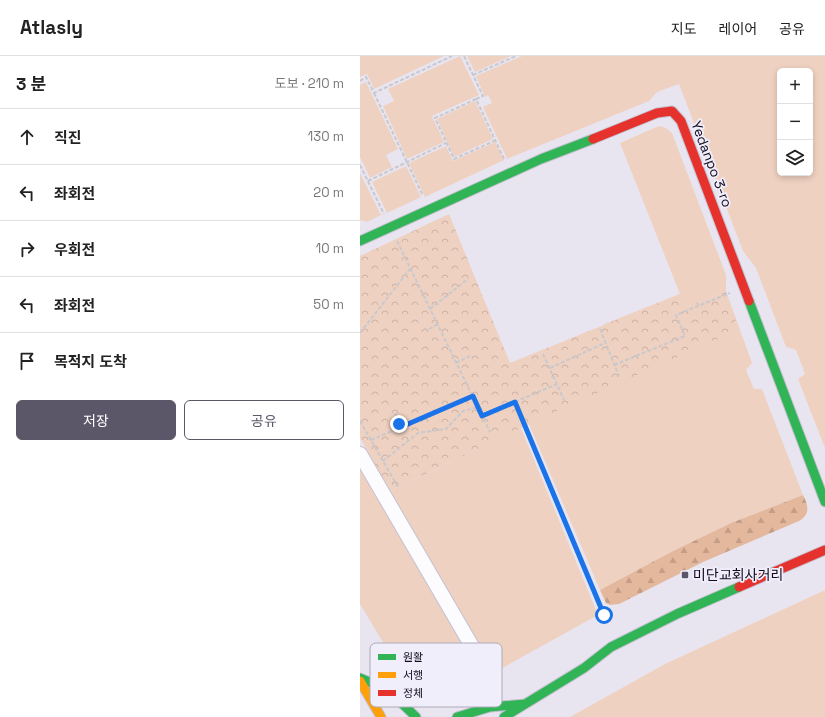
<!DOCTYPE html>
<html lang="ko">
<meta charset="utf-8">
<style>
body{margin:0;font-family:"Space Grotesk","Noto Sans KR",sans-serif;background:#f6f6f6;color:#222}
.controls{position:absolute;right:12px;top:12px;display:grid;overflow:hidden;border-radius:6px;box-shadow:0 2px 6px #0003}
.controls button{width:36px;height:36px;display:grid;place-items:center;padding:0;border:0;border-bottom:1px solid #e0e0e0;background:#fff;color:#222;font:20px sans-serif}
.stop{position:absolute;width:12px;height:12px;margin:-9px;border:3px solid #1a73e8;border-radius:50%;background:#fff}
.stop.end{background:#1a73e8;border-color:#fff;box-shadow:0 1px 4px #0008}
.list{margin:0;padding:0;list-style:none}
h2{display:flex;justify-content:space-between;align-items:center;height:52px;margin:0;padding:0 16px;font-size:17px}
h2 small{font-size:13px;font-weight:400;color:#767676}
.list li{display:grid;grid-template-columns:26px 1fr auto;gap:12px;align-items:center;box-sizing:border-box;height:56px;padding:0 16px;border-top:1px solid #e0e0e0}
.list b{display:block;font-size:15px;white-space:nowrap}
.list em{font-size:13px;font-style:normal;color:#767676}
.actions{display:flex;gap:8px;padding:12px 16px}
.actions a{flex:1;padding:9px 0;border:1px solid #5c5768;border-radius:6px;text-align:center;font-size:14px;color:#5c5768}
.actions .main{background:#5c5768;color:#fff}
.icon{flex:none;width:22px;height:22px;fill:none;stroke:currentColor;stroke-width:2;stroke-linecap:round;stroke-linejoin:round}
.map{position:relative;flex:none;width:465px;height:661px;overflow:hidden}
header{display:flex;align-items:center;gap:24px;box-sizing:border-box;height:56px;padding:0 20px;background:#fff;border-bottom:1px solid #e0e0e0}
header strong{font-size:19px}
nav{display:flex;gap:22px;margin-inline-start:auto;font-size:14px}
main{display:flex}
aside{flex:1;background:#fff}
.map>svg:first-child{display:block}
</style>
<header>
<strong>Atlasly</strong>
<nav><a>지도</a><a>레이어</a><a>공유</a></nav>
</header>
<main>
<aside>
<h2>3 분<small>도보 · 210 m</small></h2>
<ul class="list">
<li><svg class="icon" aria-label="ahead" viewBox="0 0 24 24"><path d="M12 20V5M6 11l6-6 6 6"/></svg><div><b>직진</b></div><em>130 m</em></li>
<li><svg class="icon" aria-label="left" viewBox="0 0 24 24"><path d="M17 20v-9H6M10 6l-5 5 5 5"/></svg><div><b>좌회전</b></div><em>20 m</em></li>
<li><svg class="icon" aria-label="right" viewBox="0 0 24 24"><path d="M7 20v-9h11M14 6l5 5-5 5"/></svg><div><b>우회전</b></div><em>10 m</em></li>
<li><svg class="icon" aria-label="left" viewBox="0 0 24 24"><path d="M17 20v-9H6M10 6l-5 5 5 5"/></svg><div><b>좌회전</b></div><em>50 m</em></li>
<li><svg class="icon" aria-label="arrive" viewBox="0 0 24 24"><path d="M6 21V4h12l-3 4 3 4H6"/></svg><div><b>목적지 도착</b></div></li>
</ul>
<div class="actions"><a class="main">저장</a><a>공유</a></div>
</aside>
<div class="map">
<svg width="465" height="661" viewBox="0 0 465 661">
<defs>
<pattern id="forest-firs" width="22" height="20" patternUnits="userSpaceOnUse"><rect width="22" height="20" fill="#e4b89c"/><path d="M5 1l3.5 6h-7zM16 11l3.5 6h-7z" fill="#c39d86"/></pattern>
<pattern id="park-crowns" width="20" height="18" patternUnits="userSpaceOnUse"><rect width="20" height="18" fill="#efd1c1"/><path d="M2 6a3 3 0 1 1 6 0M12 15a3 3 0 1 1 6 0" fill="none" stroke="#ccb2a5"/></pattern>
</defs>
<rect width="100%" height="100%" fill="#e8e5f1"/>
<path fill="#efd1c1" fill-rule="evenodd" d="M0 0H84L14 33 7 18 0 21Z
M100 0 119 39 72 60 84 86 47 103 23 50 34 45 28 33Z
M107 0H151L115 16Z
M162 0H465V392L438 323 445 318 436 294 426 291 396 212 383 195 319 28 297 36 289 45 147 103 123 51 132 47 128 39 125 41 116 20ZM420 15H450V117H420Z
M6 26 38 93 26 99 32 111 10 122 0 101V29Z
M115 45 133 83 94 101 77 63Z
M299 70 306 72 312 77 366 219V235L326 251 242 269 320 238 260 87Z
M135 86 144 104 65 141 49 107 86 90 93 105Z
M46 110 61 141 27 157 12 126Z
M0 117 21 159 7 166 0 164Z
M368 241 392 307 386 314 394 333H402L443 439 371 467 313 495 240 534 169 368 161 372 238 559 135 616 30 435 130 387Z
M0 413 125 624C105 636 75 661 54 638L0 548Z
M463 535H465V661H210L305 608Z"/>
<path fill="url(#forest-firs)" d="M443 439C448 449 451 458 439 465L343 506 259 548 250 549 246 547 240 534 313 495 371 467Z"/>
<path fill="url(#park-crowns)" d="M89 158 150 307 320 238 326 251 366 235 379 274 205 351 30 435 0 382V200Z"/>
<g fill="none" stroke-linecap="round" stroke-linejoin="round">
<defs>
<path id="street" d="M0 398 127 616"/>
<path id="fast" d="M0 185 181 103 233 83
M389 245 465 446
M0 622 28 634 56 661
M97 661 130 651 165 648
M144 661 224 612 251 591 317 558 379 531"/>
<path id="slow" d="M0 625 21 661"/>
<path id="jam" d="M233 83 297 57 312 55 321 65 389 245
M379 531 465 494"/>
</defs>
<use href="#street" stroke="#c5c1d2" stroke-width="16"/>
<use href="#fast" stroke="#c5c1d2" stroke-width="11"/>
<use href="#slow" stroke="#c5c1d2" stroke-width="11"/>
<use href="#jam" stroke="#c5c1d2" stroke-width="11"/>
<path stroke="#c9c8cd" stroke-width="2" stroke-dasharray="4 2" stroke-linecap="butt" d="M104 0 123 40 116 43 144 103
M113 19 156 0
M0 25 6 21 14 37 92 0
M14 37 63 140
M116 43 75 62 94 103 136 84
M0 109 24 158
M8 125 86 87
M37 185 130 376
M70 253 108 223
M69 273 78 268
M240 273 259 320
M0 277 50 213
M183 298 204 344
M96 307 112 299
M254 309 325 280 316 259 370 237
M190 312 245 287
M155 346 244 559
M35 357 41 371
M122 360 197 328
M0 365 38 431
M11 384 113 341
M23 405 58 377 86 373 103 355 118 351"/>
<use href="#street" stroke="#fcfbfd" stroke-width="14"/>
<use href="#fast" stroke="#30b455" stroke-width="9"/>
<use href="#slow" stroke="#ff9f0a" stroke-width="9"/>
<use href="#jam" stroke="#e5322d" stroke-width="9"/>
</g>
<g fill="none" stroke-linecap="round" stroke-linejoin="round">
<path stroke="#1a73e8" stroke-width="5" d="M39 368 41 371 113 340 122 360 155 346 244 559"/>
</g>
<rect fill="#5c5768" stroke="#f1eefb" stroke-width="1.5" x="321" y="515" width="8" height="8" rx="2"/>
<g text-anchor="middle" stroke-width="3.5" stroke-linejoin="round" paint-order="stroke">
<g font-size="14" fill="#110a1e" stroke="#f1eefb">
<text transform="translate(352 108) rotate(69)" y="5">Yedanpo 3-ro</text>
</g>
<g font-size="14" fill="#110a1e" stroke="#f1eefb" text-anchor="start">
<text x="333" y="524">미단교회사거리</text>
</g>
</g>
<rect x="10" y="587" width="132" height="64" rx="6" fill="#f1eefb" stroke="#aeaab9" stroke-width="1"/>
<rect x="18" y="598" width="18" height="6" fill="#30b455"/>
<rect x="18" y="616" width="18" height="6" fill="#ff9f0a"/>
<rect x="18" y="634" width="18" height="6" fill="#e5322d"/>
<g font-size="11" fill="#110a1e">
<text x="43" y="605">원활</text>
<text x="43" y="623">서행</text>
<text x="43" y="641">정체</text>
</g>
</svg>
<div class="controls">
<button>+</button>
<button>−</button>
<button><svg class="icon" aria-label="layers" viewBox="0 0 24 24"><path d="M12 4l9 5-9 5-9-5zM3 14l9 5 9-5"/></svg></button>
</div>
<div class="stop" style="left:244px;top:559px"></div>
<div class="stop end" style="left:39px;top:368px"></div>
</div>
</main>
